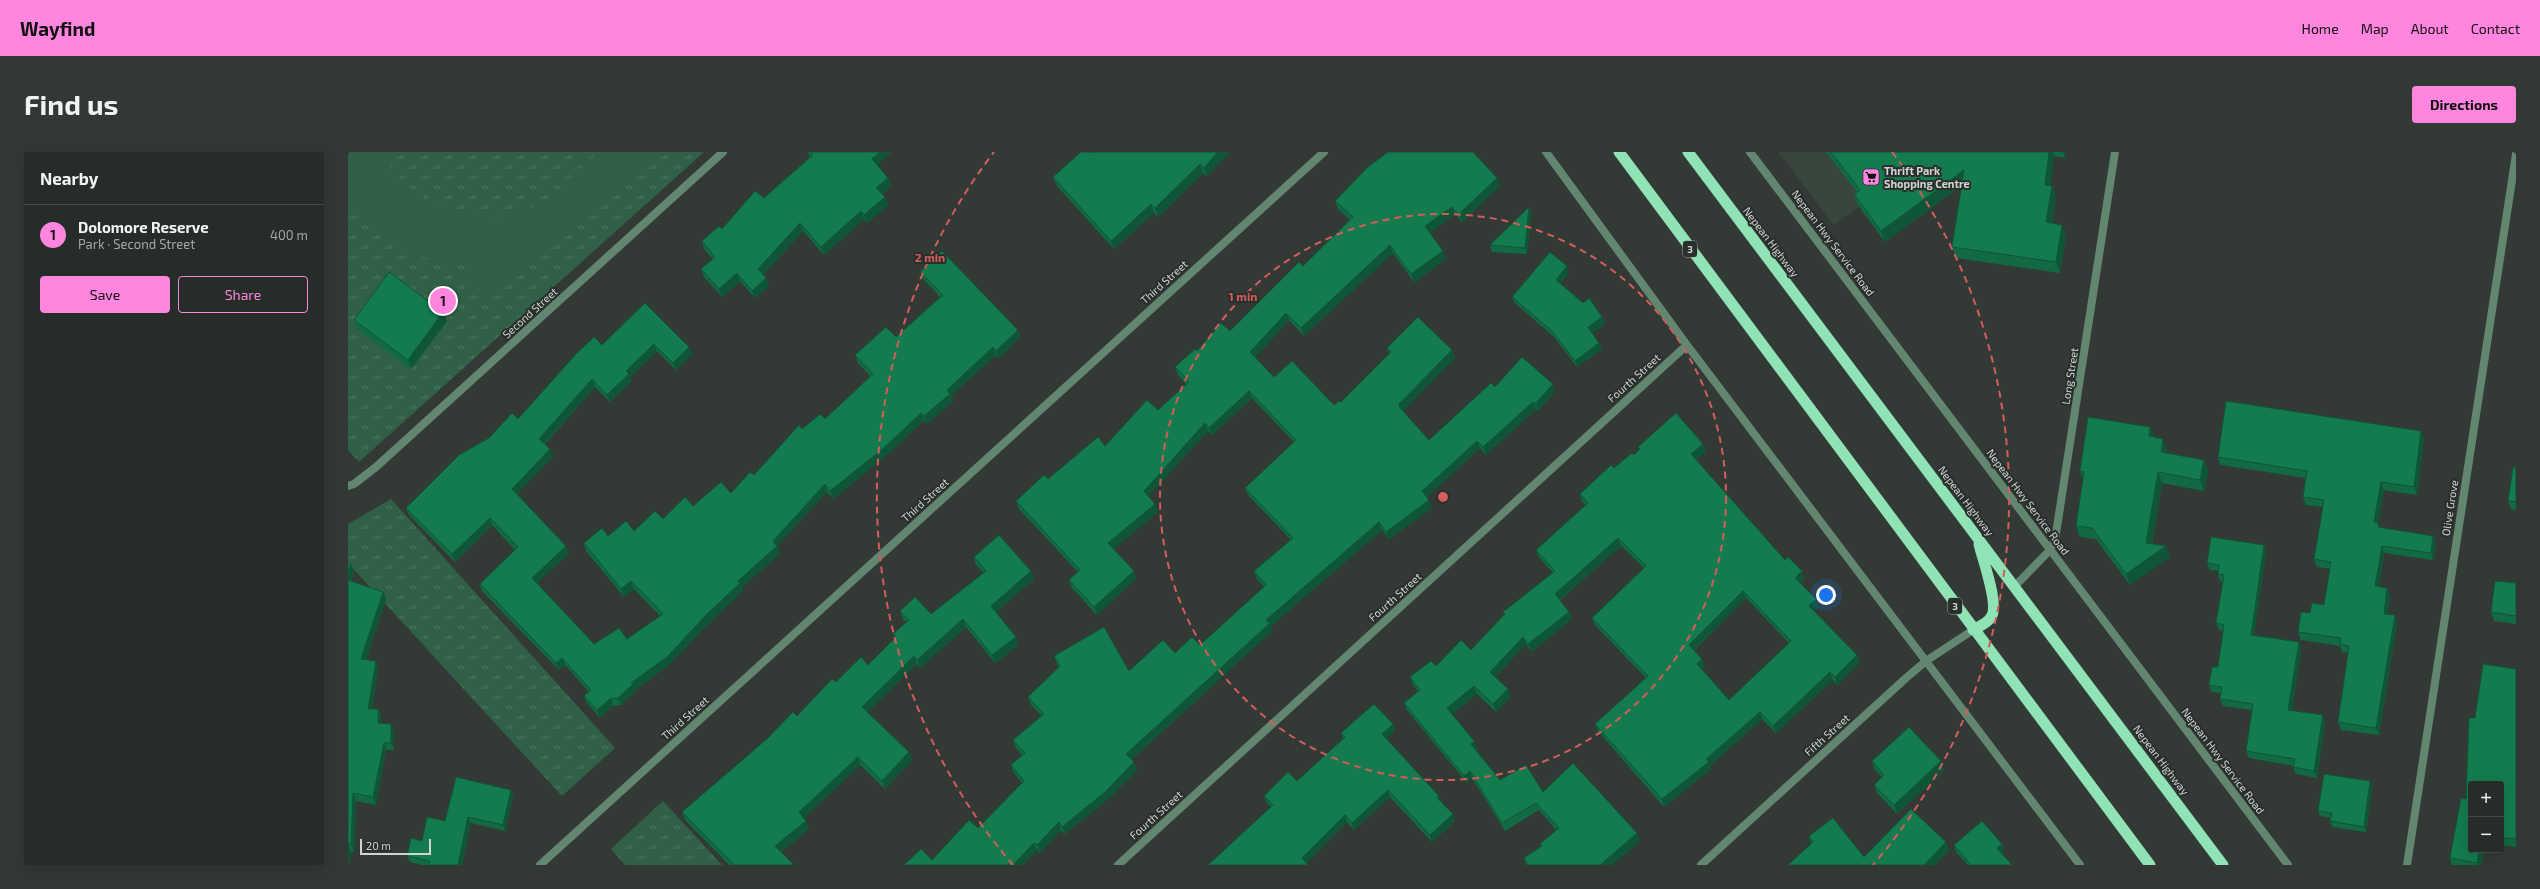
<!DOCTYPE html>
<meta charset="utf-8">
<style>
body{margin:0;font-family:"Exo 2",sans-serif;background:#323834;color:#f1f3f6}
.controls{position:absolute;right:12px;bottom:12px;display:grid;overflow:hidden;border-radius:4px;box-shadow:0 4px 16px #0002}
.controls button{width:36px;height:36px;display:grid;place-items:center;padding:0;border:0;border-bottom:1px solid #424845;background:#262c28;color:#f1f3f6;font:20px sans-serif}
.scale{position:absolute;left:12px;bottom:10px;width:71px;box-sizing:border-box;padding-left:4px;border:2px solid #d0d4d1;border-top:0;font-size:11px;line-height:14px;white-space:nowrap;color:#d0d4d1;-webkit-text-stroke:3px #29302c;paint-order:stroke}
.you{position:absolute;left:1478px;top:443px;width:14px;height:14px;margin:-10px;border:3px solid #fff;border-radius:50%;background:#1a73e8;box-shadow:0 0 0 6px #1a73e833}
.badge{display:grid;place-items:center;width:26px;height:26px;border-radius:50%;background:#ff85df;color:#111;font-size:13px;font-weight:700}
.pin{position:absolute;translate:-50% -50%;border:2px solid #fff;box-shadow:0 1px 4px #0006}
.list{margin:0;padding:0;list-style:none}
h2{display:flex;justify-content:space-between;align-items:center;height:52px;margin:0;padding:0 16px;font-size:17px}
h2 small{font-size:13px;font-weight:400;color:#a4a7a8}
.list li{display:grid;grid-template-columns:26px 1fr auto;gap:12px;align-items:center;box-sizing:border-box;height:60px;padding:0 16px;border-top:1px solid #424845}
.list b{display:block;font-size:15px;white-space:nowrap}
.list p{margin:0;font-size:13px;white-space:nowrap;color:#a4a7a8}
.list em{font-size:13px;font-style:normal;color:#a4a7a8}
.actions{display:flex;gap:8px;padding:12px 16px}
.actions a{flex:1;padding:9px 0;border:1px solid #ff85df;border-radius:4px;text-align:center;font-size:14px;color:#ff85df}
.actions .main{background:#ff85df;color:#111}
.map{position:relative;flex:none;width:2168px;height:713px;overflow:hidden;border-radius:4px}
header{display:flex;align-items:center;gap:24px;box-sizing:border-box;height:56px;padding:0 20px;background:#ff85df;color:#111}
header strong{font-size:19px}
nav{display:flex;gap:22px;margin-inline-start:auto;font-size:14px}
.intro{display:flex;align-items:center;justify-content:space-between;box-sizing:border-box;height:96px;padding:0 24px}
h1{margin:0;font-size:28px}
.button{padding:10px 18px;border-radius:4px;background:#ff85df;color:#111;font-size:14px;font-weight:700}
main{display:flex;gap:24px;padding:0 24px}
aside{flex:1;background:#262c28;border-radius:4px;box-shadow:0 4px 16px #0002}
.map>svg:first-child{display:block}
</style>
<header>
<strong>Wayfind</strong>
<nav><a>Home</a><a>Map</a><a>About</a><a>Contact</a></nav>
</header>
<div class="intro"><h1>Find us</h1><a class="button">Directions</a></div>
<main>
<aside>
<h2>Nearby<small></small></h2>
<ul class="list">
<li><span class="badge">1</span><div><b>Dolomore Reserve</b><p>Park · Second Street</p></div><em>400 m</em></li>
</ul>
<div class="actions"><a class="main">Save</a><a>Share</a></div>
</aside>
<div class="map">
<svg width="2168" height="713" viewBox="0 0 2168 713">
<defs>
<pattern id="grass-tufts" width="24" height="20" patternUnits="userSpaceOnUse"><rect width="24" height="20" fill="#306146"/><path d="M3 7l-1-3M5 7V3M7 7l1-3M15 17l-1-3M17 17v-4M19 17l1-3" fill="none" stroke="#4d7760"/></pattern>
</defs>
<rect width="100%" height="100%" fill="#333a36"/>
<path fill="#39463e" d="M1430 0H1582L1486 73Z"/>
<path fill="url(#grass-tufts)" d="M0 0H356L11 310 0 298Z
M43 347 267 596 214 644 0 411V372Z
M315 649 374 713H277L263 697Z"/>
<path fill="#306146" d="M0 0H34C60 54 130 80 185 55 208 45 231 17 250 0H303L137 151 114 124 126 112C85 112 47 101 17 71 11 66 3 60 0 52 0 44 0 11 0 0Z"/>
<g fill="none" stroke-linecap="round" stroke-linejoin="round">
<path stroke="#638671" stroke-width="8" d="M1198 0 1339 193 1732 713
M1402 0 1940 713
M0 334 6 332 28 315 375 0
M1666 435 1702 398 1707 388 1767 0
M192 713 976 0
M770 713 1339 193
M1353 713 1558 526 1578 509 1625 478
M2059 713 2168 2"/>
<path stroke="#90e3b4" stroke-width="11" d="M1271 0 1802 713
M1340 0 1875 713
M1625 478C1630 475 1640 471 1643 465 1652 454 1634 406 1631 392"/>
</g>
<path fill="#116a43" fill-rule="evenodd" d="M460 0H544L529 13 540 26 543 34 534 42 537 45 540 53 519 71 516 67 476 103 455 79 415 123 421 134 407 146 392 129 374 145 356 125 353 117 365 107 356 97 354 89 374 77 416 46 462 5Z
M742 0H882L859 24 855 21 810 65 806 61 766 97 709 34 705 25Z
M1478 0H1718L1717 6 1706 4 1702 34H1704L1708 45 1704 71 1718 84 1712 121 1608 106 1604 95 1614 33 1537 90 1510 53 1506 42 1509 40Z
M1152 34 1114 70 1107 62 1081 81 1098 107 1066 130 1045 101 956 184 941 168 907 206 926 225 986 253 993 250 1041 202 1039 196 1104 198 1107 206 1055 259 1081 288 1147 235 1207 239 1190 259 1188 257 1138 303 1132 296 1079 345 1084 356 1041 387 1034 378 923 474 924 479 783 608 786 610 789 618 760 647 717 682 713 678 692 701 689 698 675 713H556L584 708 630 676 674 631 665 620 663 613 674 603 668 596 665 588 694 564 683 553 680 545 711 515 709 512 706 504 781 519 827 501 852 493 916 435 909 427 906 419 943 388 900 343 897 336 946 290 904 246 864 283 860 279 800 344 807 352 810 360 765 397 786 419 788 426 749 463 724 436 721 428 730 420 671 357 668 349 700 327 757 294 810 258 838 232 830 223 827 215 849 199 882 179 955 114 1002 68 990 57 987 49Z
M1181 55 1183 61 1179 102 1144 100 1142 93Z
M572 120 670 178 672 185 651 206 648 203 603 244 605 249 579 272 576 268 540 302 485 347 479 340 429 394 432 402 394 435 395 439 362 470 321 513 287 538V540L273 553 265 554 252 566 239 551 236 544 241 540 217 513 211 518 134 439 132 432 167 398 144 373 107 410 61 363 58 356 141 286 170 267 254 193 297 151 344 203 328 218 309 199 282 225 284 229 262 250 247 235 197 292 202 297 205 304 169 342 221 401 189 431 246 492 279 487 312 464 286 437 276 445 238 399 236 391 260 384 286 379 345 354 383 341 406 323 454 277 477 267 522 224 510 211 507 203 548 185 592 145 575 127Z
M1221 121 1212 131 1235 151 1254 165 1257 172 1244 181 1251 191 1254 197 1229 215 1206 185 1167 151 1164 145Z
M6 168 99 169 63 217 9 177Z
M1802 275 1806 285 1815 287 1819 298 1818 301 1856 308 1860 319 1856 339 1814 331 1804 392 1822 405 1782 433 1748 387 1732 385 1728 374 1735 327 1732 319Z
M2073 279 2076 287 2069 343 2036 338 2030 371 2032 375 2088 391 2085 408 2036 401 2031 435 2042 443 2040 462 2049 471 2031 583 1993 578 1990 570 2000 501 1994 500 1992 494 1953 488 1950 480 1962 461 1976 453 1982 417 1969 415 1966 407 1975 355 1958 353 1955 345 1958 326 1872 313 1870 305Z
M1290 295 1358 299 1348 308 1437 408 1454 419 1456 427 1452 431 1468 447 1470 455 1466 459 1509 503 1512 510 1489 533 1485 528 1428 581 1414 567 1362 614 1363 617 1316 655 1250 579 1247 572 1298 526 1247 473 1244 466 1296 416 1273 394 1212 448 1221 460 1224 467 1183 500 1178 492 1147 525 1160 537 1163 544 1148 560 1129 542 1104 562 1126 589 1129 597 1127 598 1152 628 1195 640 1292 689 1264 713H1178L1176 706 1193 694 1192 692 1208 678 1191 658 1157 679 1124 626 1119 631 1059 558 1056 551 1070 539 1065 533 1062 525 1123 498 1156 462 1155 460 1205 421 1191 405 1188 398 1238 353 1234 350 1232 342 1266 316 1286 303 1291 297ZM1398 446 1441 491 1381 548 1354 517 1357 514 1354 507 1346 498Z
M2168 315V358L2163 357 2160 349Z
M1916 393 1918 400 1906 483 1951 490 1953 497 1944 558 1977 570 1969 626 1948 622 1945 615 1946 614 1901 606 1898 599 1904 558 1875 554 1872 547 1873 541 1864 540 1861 533 1870 515 1875 479 1871 478 1868 471 1875 430 1872 429 1870 422V419L1862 418 1859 411Z
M626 405 683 419 686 427 648 460 670 493 647 511 618 475 572 516 569 512 519 560 564 608 537 637 512 613 456 666 461 677 433 700 446 713H381L337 668 334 660 449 564 488 530 520 513 547 487 545 482 558 470 555 467 552 459 583 462 636 421 628 413Z
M0 411 3 412 6 420 3 429 35 440 38 447 18 507 30 516 24 557H30L33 564V571L46 579V598H38L28 653 8 649 6 700H3L0 713Z
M2168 431V472L2146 469 2143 460Z
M2168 517V695L2153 693V632L2123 698H2136L2133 713H2104L2102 706 2118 647 2127 566Z
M1045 572 1047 579 1038 587 1091 644 1094 650 1107 669 1084 690 1042 645 1006 678 999 670 958 711 860 713 923 655 919 651 916 644 949 629 995 587 993 581Z
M1524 609H1593L1596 618 1549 662 1530 642 1526 633 1534 625 1527 618Z
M2024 634 2018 680 1984 675 1982 669 1983 666 1972 664 1970 659Z
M163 638 165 644 157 679 123 671 114 713H74L62 710 59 704 97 669Z
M1461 684 1516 705 1601 698 1587 713H1440L1463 692Z
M1654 692 1656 699 1653 701 1664 713H1620L1608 700 1606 693Z"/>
<path fill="#0e5637" d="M532 0H544L527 15 524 7Z
M870 0H882L859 24 856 16Z
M1701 0H1705L1706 4 1701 44 1697 33Z
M1715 0H1718L1717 6Z
M852 12 855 21 810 65 807 56Z
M1616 18 1620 28 1537 90 1533 79Z
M540 26 543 34 531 44 528 36Z
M1149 26 1152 34 1114 70 1111 62Z
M1704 34 1708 45 1702 81 1698 70Z
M537 45 540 53 519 71 516 63Z
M803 52 806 61 766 97 763 89Z
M1104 55 1107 62 1079 82 1077 74Z
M1181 55 1183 61 1179 102 1177 96Z
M513 59 516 67 476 103 473 95Z
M452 71 455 79 413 125 410 117Z
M1714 73 1718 84 1712 121 1708 110Z
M1042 93 1045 101 956 184 953 176Z
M1095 99 1098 107 1066 130 1063 122Z
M1219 114 1221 121 1210 134 1208 128Z
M389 121 392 129 374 145 371 137Z
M418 126 421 134 407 146 404 139Z
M95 160 99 169 63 217 60 208Z
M938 161 941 168 905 208 902 200Z
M1254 165 1257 172 1242 182 1240 175Z
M670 178 672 185 651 206 648 199Z
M1251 191 1254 197 1229 215 1227 209Z
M306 192 309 199 282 225 284 229 262 250 259 243 278 219Z
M341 195 344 203 328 218 325 211Z
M645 195 648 203 603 244 605 249 579 272 576 264 599 238Z
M1104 198 1107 206 1054 260 1055 264 1051 252Z
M244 227 247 235 194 294 191 287Z
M1205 232 1207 239 1190 259 1187 252Z
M901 239 904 246 864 283 861 276Z
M1185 250 1188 257 1138 303 1135 295Z
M573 261 576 268 540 302 485 347 482 339Z
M857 271 860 279 798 346 796 339Z
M1802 275 1806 286 1801 284Z
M2073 279 2076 287 2069 343 2066 335Z
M1815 287 1819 298 1817 311 1813 300Z
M1129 289 1132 296 1077 347 1074 339Z
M1355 292 1358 299 1346 310 1343 302Z
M202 297 205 304 167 344 164 337Z
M1856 308 1860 319 1856 339 1852 328Z
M1810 320 1814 331 1802 402 1798 391Z
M2033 330 2036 338 2029 378 2026 370Z
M477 332 479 340 429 394 432 402 394 435 395 439 362 470 321 513 287 538V540L273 553 270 546 283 531 390 429Z
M1081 348 1084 356 1041 387 1038 380Z
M807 352 810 360 763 399 760 391Z
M142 366 144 373 107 410 104 402Z
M1031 370 1034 378 923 474 924 479 780 610 778 602 918 468Z
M2085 384 2088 391 2085 408 2083 401Z
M1270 386 1273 394 1210 449 1207 442Z
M1916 393 1918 400 1905 490 1903 483Z
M218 394 221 401 187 433 184 426Z
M1818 394 1822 405 1782 433 1778 422Z
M2034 394 2036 401 2030 442 2027 434Z
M3 412 6 420 1 435 0 433V422Z
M683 419 686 427 646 462 643 454Z
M786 419 788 426 749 463 746 455Z
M1454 419 1456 427 1450 433 1447 426Z
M283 429 286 437 276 445 273 437Z
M2039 436 2042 443 2039 469 2036 462Z
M1395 439 1398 446 1343 500 1341 493Z
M35 440 38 447 16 514 13 507Z
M1468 447 1470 455 1463 462 1461 454Z
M1221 460 1224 467 1183 500 1180 492Z
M2047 463 2049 471 2031 583 2028 576Z
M615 467 618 475 572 516 569 508Z
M668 485 670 493 647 511 644 503Z
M1175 485 1178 492 1145 527 1142 520Z
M1951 490 1953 497 1943 565 1940 558Z
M1509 503 1512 510 1489 533 1487 525Z
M566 504 569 512 517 563 514 555Z
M214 506 217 513 211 518 208 511Z
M1354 507 1357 514 1352 519 1349 512Z
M28 509 30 516 23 564 20 557Z
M1482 520 1485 528 1428 581 1425 574Z
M1126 534 1129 542 1102 564 1099 556Z
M1160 537 1163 544 1148 560 1145 552Z
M263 546 265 554 252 566 249 558Z
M30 557 33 564V578L30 571Z
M1412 560 1414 567 1362 614 1363 617 1316 655 1314 647Z
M1975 563 1977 570 1969 626 1966 619Z
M43 572 46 579V598L43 591Z
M1045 572 1047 579 1036 589 1034 582Z
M1126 589 1129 597 1125 599 1123 592Z
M36 591 38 598 28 653 25 645Z
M561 600 564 608 537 637 534 629Z
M510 605 512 613 454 668 451 660Z
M1593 609 1596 618 1549 662 1546 653Z
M786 610 789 618 760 647 717 682 714 675Z
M1122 619 1124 626 1119 631 1116 624Z
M2022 629 2024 634 2018 680 2016 675Z
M163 638 165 644 157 679 155 673Z
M1040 638 1042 645 1006 678 1004 671Z
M5 641 8 649 6 700 3 692Z
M1091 644 1094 651 1089 646Z
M1105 662 1107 669 1084 690 1082 683Z
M997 663 999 670 957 713 954 706Z
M120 665 123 671 114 713H110Z
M458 669 461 677 430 702 427 694Z
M711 670 713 678 692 701 689 693Z
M1289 681 1292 689 1264 713H1252Z
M1598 690 1601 698 1587 713H1576Z
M686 691 689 698 675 713H665Z
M0 692 3 700 1 713H0Z
M1654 692 1656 699 1651 703 1649 696Z
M2131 698H2136L2133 713H2130L2129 711Z"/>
<path fill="#147b4e" stroke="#0e5637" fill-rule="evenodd" d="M462 0H532L524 7 540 26 528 36 537 45 516 63 513 59 473 95 452 71 410 117 418 126 404 139 389 121 371 137 353 117 367 105 354 89 371 74 374 77 407 39 416 46 465 3Z
M733 0H740L741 1 742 0H870L856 16 852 12 807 56 803 52 763 89 705 25Z
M1040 0H1125L1149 26 1111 62 1104 55 1077 74 1095 99 1063 122 1042 93 953 176 938 161 902 200 926 225 944 209 986 253 991 249 993 250 1043 200 1039 196 1070 165 1104 198 1051 252 1052 256 1081 288 1143 231 1147 235 1174 205 1205 232 1187 252 1185 250 1135 295 1129 289 1074 339 1081 348 1038 380 1031 370 918 468 922 471 778 602 786 610 757 640 714 675 711 670 689 693 686 691 665 713H556L573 697 584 708 621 668 630 676 676 629 663 613 677 601 665 588 696 562 680 545 712 514 706 504 756 475 781 519 815 488 827 501 844 485 852 493 918 433 906 419 945 386 897 336 948 288 901 239 861 276 857 271 796 339 807 352 760 391 786 419 746 455 721 428 732 418 668 349 696 323 700 327 750 285 757 294 799 248 810 258 841 230 827 215 847 197 849 199 873 171 882 179 951 110 955 114 1005 65 987 49 1020 15Z
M1483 0H1701L1697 33 1704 34 1698 70 1714 73 1708 110 1604 95 1616 18 1533 79 1506 42 1512 38Z
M1181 55 1177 96 1142 93Z
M594 99 670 178 648 199 645 195 599 238 602 242 576 264 573 261 537 295 482 339 477 332 425 389 429 394 390 429 392 431 359 462 319 505 283 531 285 532 270 546H263L249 558 236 544 243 538 214 506 208 511 132 432 170 395 142 366 104 402 58 356 111 303 141 286 164 261 170 267 228 202 246 185 254 193 297 151 341 195 325 211 306 192 278 219 281 222 259 243 244 227 191 287 202 297 164 337 218 394 184 426 246 492 271 476 279 487 315 462 283 429 273 437 236 391 254 376 260 384 278 369 286 379 307 359 315 367 337 345 345 354 373 330 383 341 402 320 406 323 451 273 454 277 472 262 477 267 525 222 507 203 538 175 548 185 595 143 572 120Z
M1202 100 1219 114 1208 128 1235 151 1241 146 1254 165 1240 175 1251 191 1227 209 1204 179 1164 145Z
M41 120 95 160 60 208 6 168Z
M1878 249 2073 279 2066 335 2033 330 2026 370 2030 371V375L2085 384 2083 401 2034 394 2027 434 2039 436 2036 462 2047 463 2028 576 1990 570 2001 494 1992 492 1993 486 1950 480 1953 460 1962 461 1964 451 1976 453 1983 410 1966 407 1976 348 1955 345 1959 319 1870 305Z
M1328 261 1355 292 1343 302 1437 408 1440 405 1454 419 1447 426 1468 447 1461 454 1509 503 1487 525 1482 520 1425 574 1412 560 1358 607 1361 610 1314 647 1247 572 1300 524 1244 466 1298 414 1270 386 1207 442 1221 460 1180 492 1175 485 1142 520 1160 537 1145 552 1126 534 1099 556 1126 589 1123 592 1152 628 1178 613 1195 640 1225 611 1289 681 1252 713H1180L1176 706 1194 694 1192 692 1211 676 1188 651 1154 671 1122 619 1116 624 1056 551 1072 538 1062 525 1083 509 1088 514 1113 488 1123 498 1157 462 1155 460 1207 419 1188 398 1240 351 1232 342 1263 313 1266 316 1284 301 1286 303 1292 297 1290 295ZM1395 439 1443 489 1381 548 1349 512 1354 507 1341 493Z
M1740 265 1802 275 1801 284 1815 287 1813 300 1856 308 1852 328 1810 320 1798 391 1818 394 1778 422 1744 376 1728 374 1736 320 1732 319Z
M2165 315H2168V350L2160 349Z
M651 383 683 419 643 454 668 485 644 503 615 467 569 508 566 504 514 555 561 600 534 629 510 605 451 660 458 669 427 694 446 713H386L334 660 420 586 445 560 449 564 484 527 488 530 513 505 520 513 548 485 545 482 561 468 552 459 567 445 583 462 638 419 626 405Z
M1863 385 1916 393 1903 483 1951 490 1940 558 1975 563 1966 619 1945 615 1947 607 1898 599 1905 552 1872 547 1874 535 1861 533 1864 515H1870L1876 473 1868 471 1876 423 1870 422 1871 413 1859 411Z
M0 411 3 412 0 422Z
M0 428 35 440 13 507 28 509 20 557H30V571L43 572V591H36L25 645 5 641 3 692H0V693Z
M2147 429 2168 431V464L2143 460Z
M2135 512 2168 517V687L2153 686V632H2123V698H2131L2129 711 2102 706 2113 646 2118 647 2121 566H2127Z
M1026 552 1045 572 1034 582 1091 644 1089 646 1105 662 1082 683 1040 638 1004 671 997 663 954 706 960 713H860L925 653 916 644 940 620 949 629 997 585 993 581Z
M1561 575 1593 609 1546 653 1526 633 1536 623 1524 609Z
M1976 622 2022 629 2016 675 1982 669 1984 661 1970 659Z
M108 625 163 638 155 673 120 665 110 713H81L82 709 59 704 63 686 74 689 79 665 97 669Z
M1563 657 1598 690 1576 713H1440L1465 690 1461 684 1485 666 1516 705Z
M1634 669 1654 692 1649 696 1664 713H1623L1606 693Z"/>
<g fill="none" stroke="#d45c5b" stroke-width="2" stroke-dasharray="7 5">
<circle cx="1095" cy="345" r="283"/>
<path d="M665 713A566 566 0 0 1 646 0M1544 0A566 566 0 0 1 1525 713"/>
</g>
<defs>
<symbol id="supermarket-square" viewBox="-11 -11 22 22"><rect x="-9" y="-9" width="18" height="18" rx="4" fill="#ff85df" stroke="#29302c"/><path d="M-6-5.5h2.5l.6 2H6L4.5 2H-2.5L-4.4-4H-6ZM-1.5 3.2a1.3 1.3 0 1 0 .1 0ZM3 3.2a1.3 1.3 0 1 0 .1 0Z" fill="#111"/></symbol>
</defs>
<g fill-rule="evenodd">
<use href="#supermarket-square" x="1513" y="15" width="20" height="20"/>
</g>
<g text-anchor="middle" stroke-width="4" stroke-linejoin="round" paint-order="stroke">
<g fill="#29302c" stroke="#9ea3a0" stroke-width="1">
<rect x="1335" y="89" width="14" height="16" rx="3"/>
<rect x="1600" y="446" width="14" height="16" rx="3"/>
</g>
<g font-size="10" font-weight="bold" fill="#d0d4d1">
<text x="1342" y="101">3</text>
<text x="1607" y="458">3</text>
</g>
<g font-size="11" font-weight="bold" fill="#d0d4d1" stroke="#29302c" text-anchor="start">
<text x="1536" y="23">Thrift Park<tspan x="1536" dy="13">Shopping Centre</tspan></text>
</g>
<g font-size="11" fill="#d0d4d1" stroke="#29302c">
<text transform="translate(1423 90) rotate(53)" y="4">Nepean Highway</text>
<text transform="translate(1485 91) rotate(53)" y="4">Nepean Hwy Service Road</text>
<text transform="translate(816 130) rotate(-42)" y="4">Third Street</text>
<text transform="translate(182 161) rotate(-42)" y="4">Second Street</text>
<text transform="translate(1722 224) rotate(-81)" y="4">Long Street</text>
<text transform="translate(1286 226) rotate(-42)" y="4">Fourth Street</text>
<text transform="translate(577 348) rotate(-42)" y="4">Third Street</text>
<text transform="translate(1618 349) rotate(53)" y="4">Nepean Highway</text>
<text transform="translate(1680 350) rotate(53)" y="4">Nepean Hwy Service Road</text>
<text transform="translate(2102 356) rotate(-81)" y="4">Olive Grove</text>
<text transform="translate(1047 445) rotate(-42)" y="4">Fourth Street</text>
<text transform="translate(337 566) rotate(-42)" y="4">Third Street</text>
<text transform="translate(1479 583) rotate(-42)" y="4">Fifth Street</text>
<text transform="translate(1813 608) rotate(53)" y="4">Nepean Highway</text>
<text transform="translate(1875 609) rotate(53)" y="4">Nepean Hwy Service Road</text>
<text transform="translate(808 663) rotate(-42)" y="4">Fourth Street</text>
</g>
</g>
<circle cx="1095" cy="345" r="6" fill="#d45c5b" stroke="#29302c" stroke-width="2"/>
<g font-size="12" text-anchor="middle" font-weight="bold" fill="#d45c5b" stroke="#29302c" stroke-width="4" stroke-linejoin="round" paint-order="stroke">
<text x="582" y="110">2 min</text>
<text x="895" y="149">1 min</text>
</g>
</svg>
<div class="controls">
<button>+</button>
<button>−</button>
</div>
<div class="scale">20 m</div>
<div class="you"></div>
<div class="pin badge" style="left:95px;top:149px">1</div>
</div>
</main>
